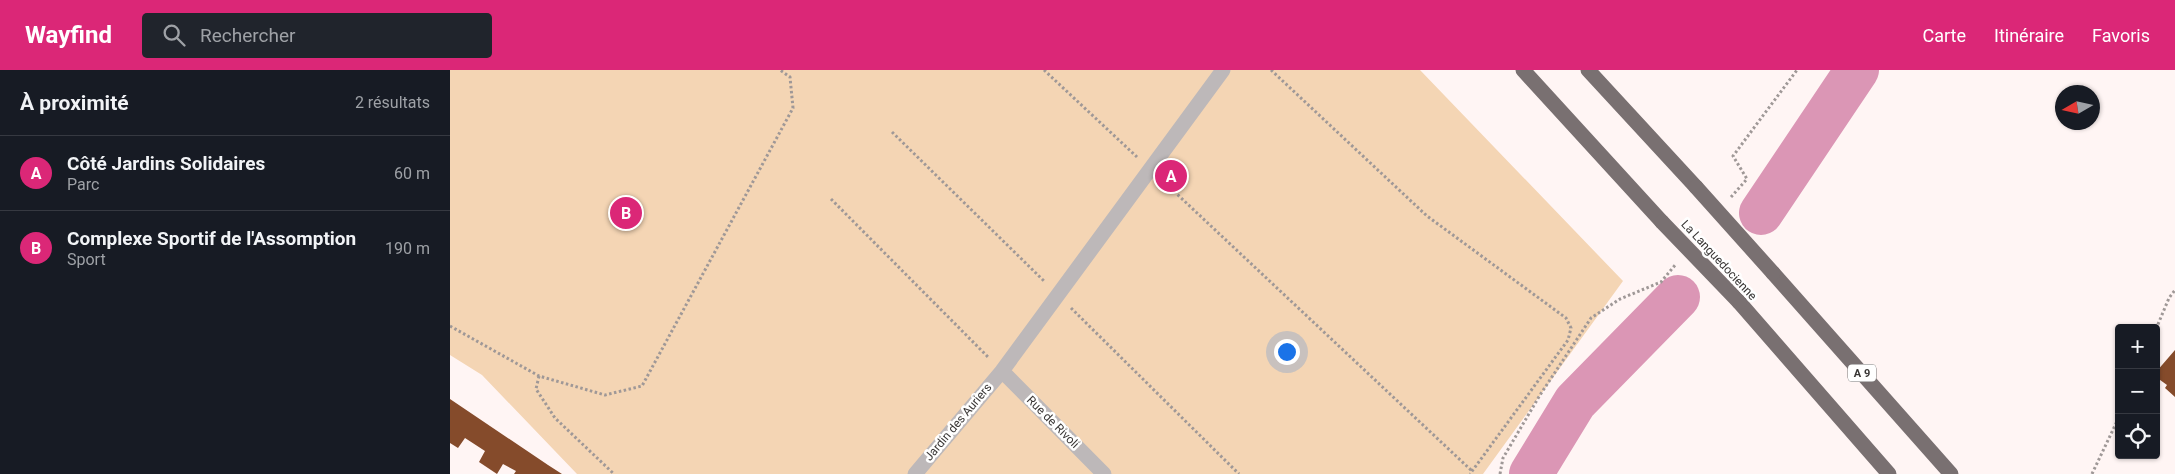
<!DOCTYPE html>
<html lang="fr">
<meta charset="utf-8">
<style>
body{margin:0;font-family:Roboto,sans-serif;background:#20242c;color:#f1f3f6}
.controls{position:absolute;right:15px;bottom:15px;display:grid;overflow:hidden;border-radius:5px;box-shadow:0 1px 4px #0004}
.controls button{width:45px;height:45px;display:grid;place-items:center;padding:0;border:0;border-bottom:1px solid #363941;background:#171b24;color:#f1f3f6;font:25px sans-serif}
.compass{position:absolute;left:1605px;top:15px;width:45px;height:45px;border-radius:50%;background:#171b24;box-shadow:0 1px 4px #0004;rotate:261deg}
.you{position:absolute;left:836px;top:281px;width:18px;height:18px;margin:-12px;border:4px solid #fff;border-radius:50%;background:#1a73e8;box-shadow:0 0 0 8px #1a73e833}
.badge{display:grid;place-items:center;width:32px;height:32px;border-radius:50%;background:#db2777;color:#fff;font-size:16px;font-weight:700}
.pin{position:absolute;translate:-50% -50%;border:2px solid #fff;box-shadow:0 1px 5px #0006}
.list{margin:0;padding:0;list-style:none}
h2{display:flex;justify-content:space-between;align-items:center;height:65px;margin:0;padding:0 20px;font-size:21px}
h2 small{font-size:16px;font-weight:400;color:#9ea1a6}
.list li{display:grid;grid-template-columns:32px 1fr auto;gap:15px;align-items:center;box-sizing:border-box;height:75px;padding:0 20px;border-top:1px solid #363941}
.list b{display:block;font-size:19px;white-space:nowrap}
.list p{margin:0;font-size:16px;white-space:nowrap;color:#9ea1a6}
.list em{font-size:16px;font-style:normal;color:#9ea1a6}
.icon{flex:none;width:28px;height:28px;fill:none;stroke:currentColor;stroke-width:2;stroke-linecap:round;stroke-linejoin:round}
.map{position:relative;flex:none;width:1725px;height:404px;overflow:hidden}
header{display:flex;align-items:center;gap:30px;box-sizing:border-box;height:70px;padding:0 25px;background:#db2777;color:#fff}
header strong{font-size:24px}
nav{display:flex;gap:28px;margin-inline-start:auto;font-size:18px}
.search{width:350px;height:45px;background:#20242c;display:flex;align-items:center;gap:12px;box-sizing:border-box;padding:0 18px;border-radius:5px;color:#9ea1a6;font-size:19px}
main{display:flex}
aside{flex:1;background:#171b24}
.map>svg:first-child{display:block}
</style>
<header>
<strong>Wayfind</strong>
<div class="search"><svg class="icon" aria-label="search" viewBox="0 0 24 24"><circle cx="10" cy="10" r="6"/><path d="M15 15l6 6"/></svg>Rechercher</div>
<nav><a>Carte</a><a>Itinéraire</a><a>Favoris</a></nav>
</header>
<main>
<aside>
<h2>À proximité<small>2 résultats</small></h2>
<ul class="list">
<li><span class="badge">A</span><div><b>Côté Jardins Solidaires</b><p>Parc</p></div><em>60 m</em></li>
<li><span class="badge">B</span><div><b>Complexe Sportif de l'Assomption</b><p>Sport</p></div><em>190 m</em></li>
</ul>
</aside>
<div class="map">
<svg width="1725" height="404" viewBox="0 0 1725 404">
<rect width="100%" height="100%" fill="#fff5f4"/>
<path fill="#f4d5b4" d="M0 0H970L1173 211 1033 404H127L32 305 0 285Z"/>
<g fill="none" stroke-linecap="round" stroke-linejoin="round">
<path stroke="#db96b5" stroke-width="44" d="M1311 143 1407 0
M1081 404 1125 332 1228 227"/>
</g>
<path fill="#854b2b" d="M1725 280V327L1715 318 1717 315 1706 307V302Z
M0 329 98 395 112 404H64L66 401 53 394 47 404 29 392 35 381 15 368 8 378 0 373Z"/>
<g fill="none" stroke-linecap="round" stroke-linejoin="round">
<path stroke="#9f9897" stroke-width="3" stroke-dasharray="2.5 2.5" stroke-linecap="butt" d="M594 0 687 87
M821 0 977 146 1116 248 1121 258 1118 270 1020 404
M442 62 595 212
M713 111 1022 401
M1281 127 1297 109 1283 86 1347 0
M381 129 539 288
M621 238 789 404
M0 256 89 306 155 325 192 316 343 38 340 7 330 0
M1706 259 1719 228 1725 220
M89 306 86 319 105 348 164 404
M1050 404 1053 388 1090 325 1141 248 1170 229 1211 212 1226 194
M1642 404 1669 347"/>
<path stroke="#bdb8b9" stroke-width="15" d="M552 301 654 404
M465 404 552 301 773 0"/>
<path stroke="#797071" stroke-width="15" d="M1073 0 1212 152
M1138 0 1246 117
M1323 203 1501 404
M1289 232 1439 404"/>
<path stroke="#797071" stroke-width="15" d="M1246 117 1323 203
M1212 152 1289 232"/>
</g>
<g text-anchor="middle" stroke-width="5" stroke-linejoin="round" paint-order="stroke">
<rect fill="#fff" stroke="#747272" stroke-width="1" x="1398" y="294.5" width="28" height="17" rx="4"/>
<g font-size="11" font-weight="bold" fill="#393635">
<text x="1412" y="307">A 9</text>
</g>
<g font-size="12" fill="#393635" stroke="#fff">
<text transform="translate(1269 190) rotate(47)" y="4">La Languedocienne</text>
<text transform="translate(508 352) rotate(-50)" y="4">Jardin des Auriers</text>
<text transform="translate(603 352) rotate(45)" y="4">Rue de Rivoli</text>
</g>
</g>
</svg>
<div class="controls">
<button>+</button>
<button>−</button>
<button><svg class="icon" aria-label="locate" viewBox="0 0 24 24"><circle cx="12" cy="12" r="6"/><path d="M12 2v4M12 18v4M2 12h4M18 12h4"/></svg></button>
</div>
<svg class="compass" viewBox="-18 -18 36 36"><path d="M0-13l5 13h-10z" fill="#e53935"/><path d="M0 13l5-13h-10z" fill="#9ea1a6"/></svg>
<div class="you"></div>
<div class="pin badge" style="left:721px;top:106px">A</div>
<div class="pin badge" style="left:176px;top:143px">B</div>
</div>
</main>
